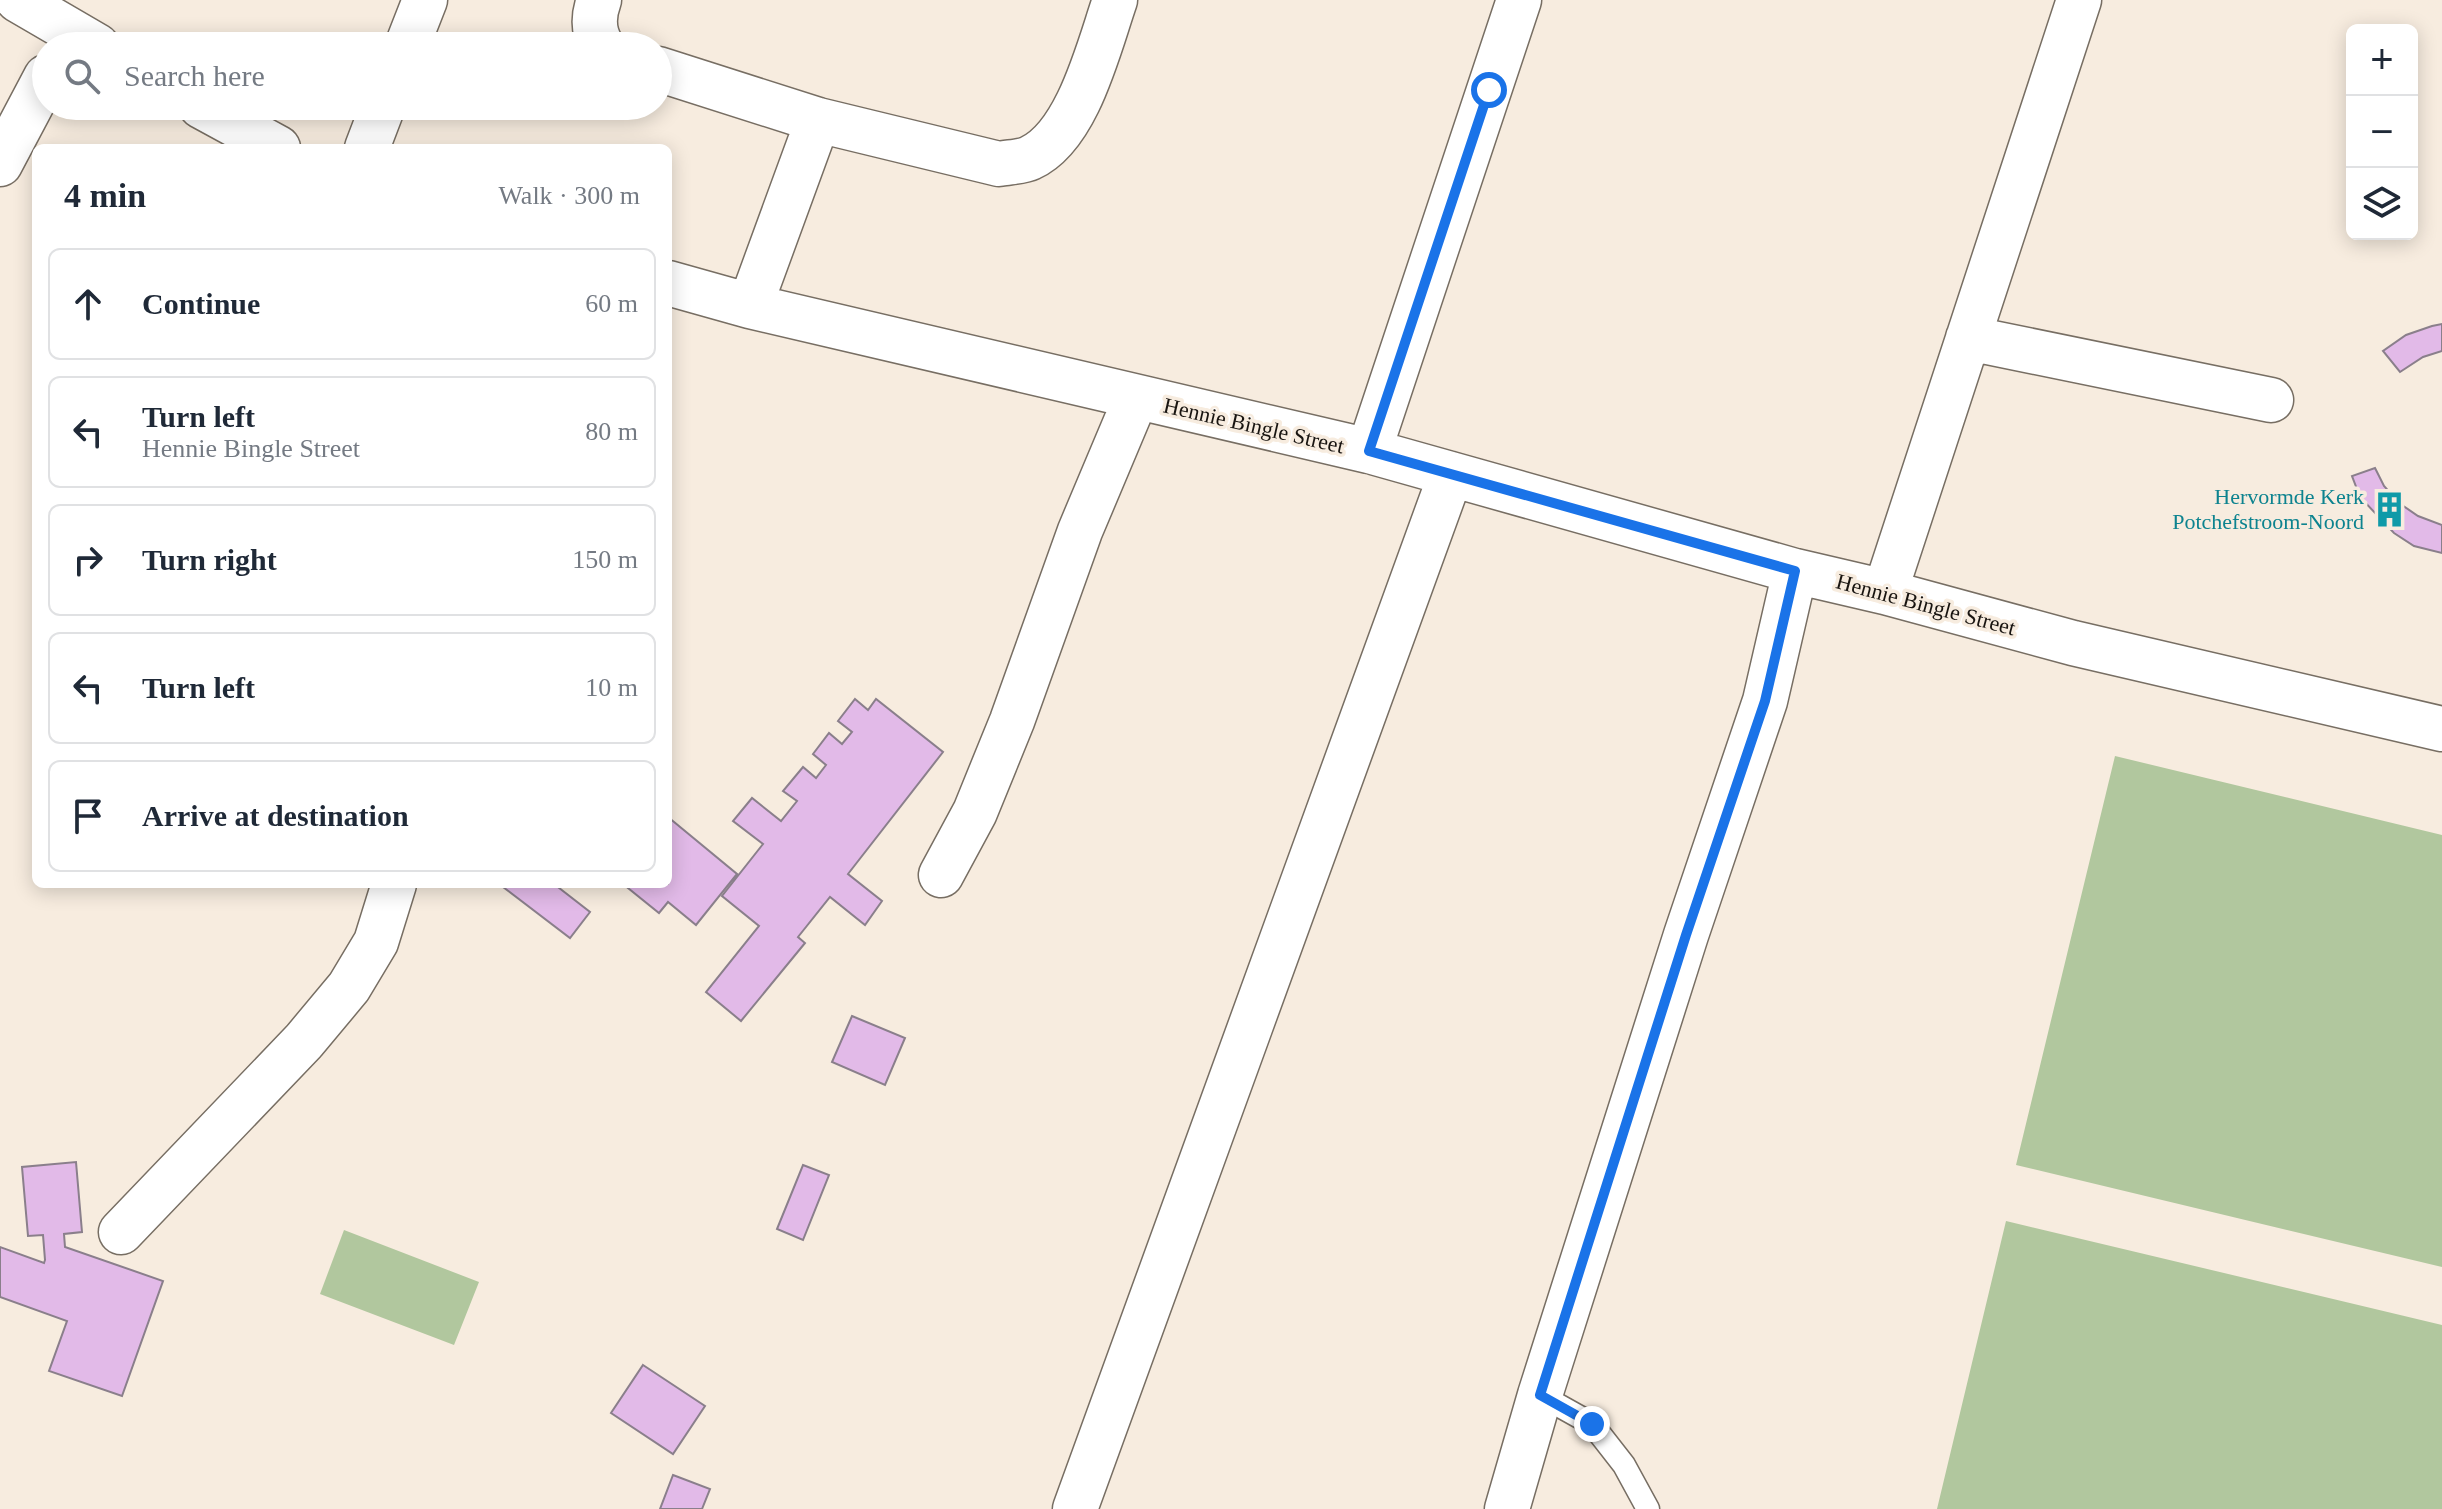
<!DOCTYPE html>
<meta charset="utf-8">
<style>
body{margin:0;font-family:"Times New Roman",serif;background:#f2f2f3;color:#1f2937}
.controls{position:absolute;right:24px;top:24px;display:grid;overflow:hidden;border-radius:12px;box-shadow:0 4px 20px #0003}
.controls button{width:72px;height:72px;display:grid;place-items:center;padding:0;border:0;border-bottom:2px solid #e0e1e3;background:#fff;color:#1f2937;font:40px sans-serif}
.stop{position:absolute;width:24px;height:24px;margin:-18px;border:6px solid #1a73e8;border-radius:50%;background:#fff}
.stop.end{background:#1a73e8;border-color:#fff;box-shadow:0 2px 8px #0008}
.list{margin:0;padding:0;list-style:none}
h2{display:flex;justify-content:space-between;align-items:center;height:104px;margin:0;padding:0 32px;font-size:34px}
h2 small{font-size:26px;font-weight:400;color:#747a83}
.list li{display:grid;grid-template-columns:52px 1fr auto;gap:24px;align-items:center;box-sizing:border-box;height:112px;margin:0 16px 16px;padding:0 16px;border:2px solid #e0e1e3;border-radius:12px}
.list b{display:block;font-size:30px;white-space:nowrap}
.list p{margin:0;font-size:26px;white-space:nowrap;color:#747a83}
.list em{font-size:26px;font-style:normal;color:#747a83}
.icon{flex:none;width:44px;height:44px;fill:none;stroke:currentColor;stroke-width:2;stroke-linecap:round;stroke-linejoin:round}
.map{position:relative;flex:none;width:2442px;height:1509px;overflow:hidden}
.search{position:absolute;background:#fff;box-shadow:0 4px 20px #0003;left:32px;top:32px;width:640px;height:88px;display:flex;align-items:center;gap:20px;box-sizing:border-box;padding:0 28px;border-radius:44px;color:#747a83;font-size:30px}
.panel{position:absolute;background:#fff;box-shadow:0 4px 20px #0003;left:32px;top:144px;width:640px;height:744px;border-radius:12px}
.map>svg:first-child{display:block}
</style>
<div class="map">
<svg width="2442" height="1509" viewBox="0 0 2442 1509">
<rect width="100%" height="100%" fill="#f7ecdf"/>
<path fill="#b1c79e" d="M2115 756 2442 835V1267L2016 1165Z
M2006 1221 2442 1325V1509H1937Z
M344 1230 479 1282 454 1345 320 1294Z"/>
<path fill="#e2bae8" stroke="#8a7f8b" stroke-width="2" d="M2442 324V351L2423 357 2400 372 2383 351 2406 335 2432 326Z
M2375 468 2384 486 2399 503 2418 516 2442 525V553L2414 546 2394 533 2360 497 2352 476Z
M855 699 868 710 876 699 943 752 848 874 882 901 865 925 830 897 798 937 805 943 741 1021 706 992 759 926 722 896 763 844 733 821 752 798 781 821 797 801 783 791 803 767 816 778 826 765 813 754 829 733 842 744 852 732 838 721Z
M668 817 737 874 696 925 668 902 659 913 623 884H668Z
M499 884H554L590 912 570 938Z
M852 1016 905 1038 885 1085 832 1062Z
M76 1162 82 1232 64 1234 65 1247 163 1281 122 1396 49 1371 67 1321 0 1297V1247L44 1263 45 1260 43 1235 28 1236 22 1167Z
M803 1165 829 1175 803 1240 777 1229Z
M643 1365 705 1406 673 1454 611 1413Z
M673 1475 710 1489 702 1509H660Z"/>
<g fill="none" stroke-linecap="round" stroke-linejoin="round">
<defs>
<path id="service" d="M1540 1395 1592 1424 1624 1465 1648 1509"/>
<path id="minor" d="M18 0 97 46
M599 0C593 16 593 32 602 46
M407 46 425 0
M658 69 818 120 999 164C1009 162 1022 162 1030 158 1078 136 1099 46 1115 0
M201 106 278 148
M367 148 383 106
M0 164 46 77
M668 283 750 306 1369 451 1795 571 1885 592 2073 643 2442 729
M750 306 818 120
M1968 338 2271 400
M1369 451 1519 0
M1885 592 2079 0
M941 875 975 812 1012 721 1080 531 1136 398
M121 1232 304 1041 349 987 376 942 394 884
M1075 1509 1451 474
M1507 1509 1540 1395 1686 935 1765 701 1795 571"/>
</defs>
<use href="#service" stroke="#776e63" stroke-width="25"/>
<use href="#minor" stroke="#776e63" stroke-width="47"/>
<use href="#service" stroke="#fff" stroke-width="22"/>
<use href="#minor" stroke="#fff" stroke-width="44"/>
</g>
<g fill="none" stroke-linecap="round" stroke-linejoin="round">
<path stroke="#1a73e8" stroke-width="10" d="M1489 90 1369 451 1795 571 1765 701 1686 935 1540 1395 1592 1424"/>
</g>
<defs>
<symbol id="building-bare" viewBox="-9 -9 18 18"><path d="M-4-6H4V6H1V3H-1V6H-4ZM-2.5-4.3h1.7v1.8h-1.7ZM.8-4.3h1.7v1.8H.8ZM-2.5-1h1.7V.8h-1.7ZM.8-1h1.7V.8H.8Z" fill="#0f9aa8" stroke="#f7ecdf" stroke-width="2.5" paint-order="stroke"/></symbol>
</defs>
<g fill-rule="evenodd">
<use href="#building-bare" x="2364" y="484" width="51" height="51"/>
</g>
<g text-anchor="middle" stroke-width="7" stroke-linejoin="round" paint-order="stroke">
<g font-size="22" fill="#181410" stroke="#f7ecdf">
<text transform="translate(1254 425) rotate(13)" y="8">Hennie Bingle Street</text>
<text transform="translate(1926 604) rotate(15)" y="8">Hennie Bingle Street</text>
</g>
<g font-size="22" fill="#0d838f" stroke="#f7ecdf" text-anchor="end">
<text x="2364" y="504">Hervormde Kerk<tspan x="2364" dy="25">Potchefstroom-Noord</tspan></text>
</g>
</g>
</svg>
<div class="controls">
<button>+</button>
<button>−</button>
<button><svg class="icon" aria-label="layers" viewBox="0 0 24 24"><path d="M12 4l9 5-9 5-9-5zM3 14l9 5 9-5"/></svg></button>
</div>
<div class="stop" style="left:1489px;top:90px"></div>
<div class="stop end" style="left:1592px;top:1424px"></div>
<div class="search"><svg class="icon" aria-label="search" viewBox="0 0 24 24"><circle cx="10" cy="10" r="6"/><path d="M15 15l6 6"/></svg>Search here</div>
<section class="panel">
<h2>4 min<small>Walk · 300 m</small></h2>
<ul class="list">
<li><svg class="icon" aria-label="ahead" viewBox="0 0 24 24"><path d="M12 20V5M6 11l6-6 6 6"/></svg><div><b>Continue</b></div><em>60 m</em></li>
<li><svg class="icon" aria-label="left" viewBox="0 0 24 24"><path d="M17 20v-9H6M10 6l-5 5 5 5"/></svg><div><b>Turn left</b><p>Hennie Bingle Street</p></div><em>80 m</em></li>
<li><svg class="icon" aria-label="right" viewBox="0 0 24 24"><path d="M7 20v-9h11M14 6l5 5-5 5"/></svg><div><b>Turn right</b></div><em>150 m</em></li>
<li><svg class="icon" aria-label="left" viewBox="0 0 24 24"><path d="M17 20v-9H6M10 6l-5 5 5 5"/></svg><div><b>Turn left</b></div><em>10 m</em></li>
<li><svg class="icon" aria-label="arrive" viewBox="0 0 24 24"><path d="M6 21V4h12l-3 4 3 4H6"/></svg><div><b>Arrive at destination</b></div></li>
</ul>
</section>
</div>
